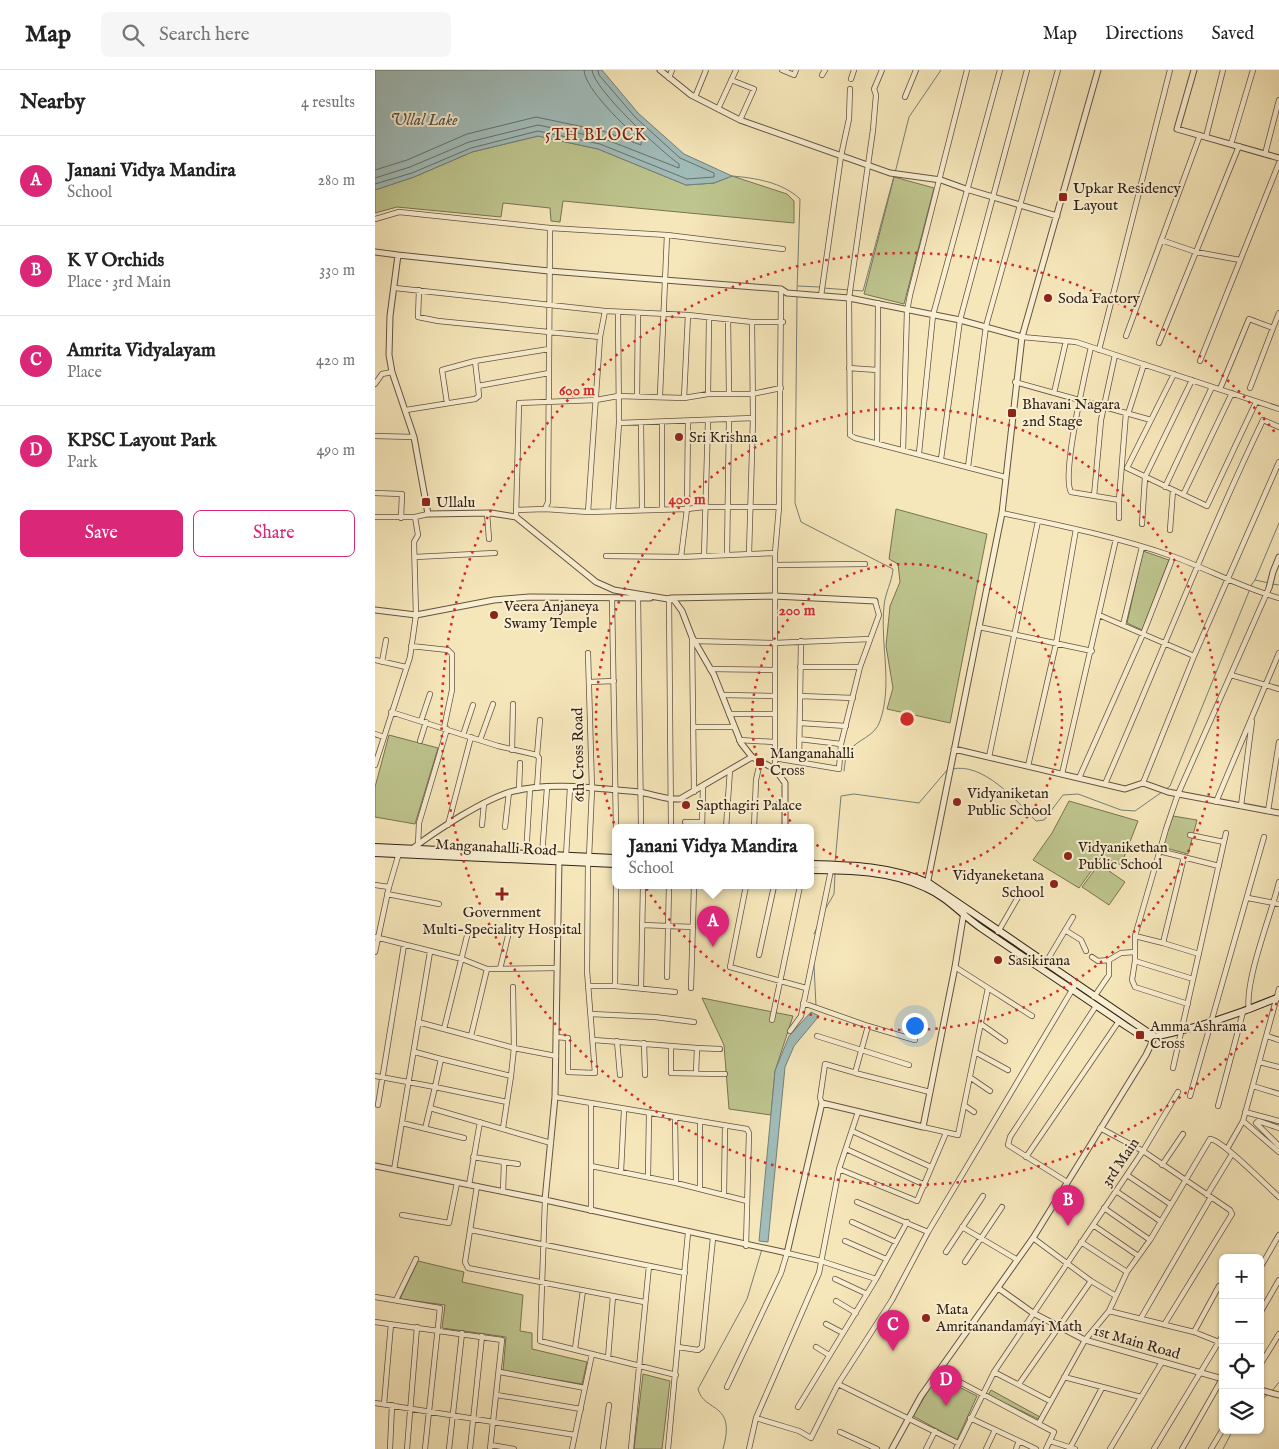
<!DOCTYPE html>
<meta charset="utf-8">
<style>
body{margin:0;font-family:"IM FELL English",serif;background:#f6f6f6;color:#222}
.controls{position:absolute;right:15px;bottom:15px;display:grid;overflow:hidden;border-radius:8px;box-shadow:0 1px 4px #0004}
.controls button{width:45px;height:45px;display:grid;place-items:center;padding:0;border:0;border-bottom:1px solid #e0e0e0;background:#fff;color:#222;font:25px sans-serif}
.you{position:absolute;left:539px;top:955px;width:18px;height:18px;margin:-12px;border:4px solid #fff;border-radius:50%;background:#1a73e8;box-shadow:0 0 0 8px #1a73e833}
.badge{display:grid;place-items:center;width:32px;height:32px;border-radius:50%;background:#db2777;color:#fff;font-size:16px;font-weight:700}
.pin{position:absolute;translate:-50% -41px;filter:drop-shadow(0 1px 2px #0008)}
.pin::after{content:'';position:absolute;top:26px;width:18px;height:15px;background:inherit;clip-path:polygon(0 0,100% 0,50% 100%)}
.popup{position:absolute;left:237px;top:754px;width:202px;height:65px;box-sizing:border-box;display:grid;place-content:center;border-radius:8px;background:#fff;filter:drop-shadow(0 1px 4px #0005);font-size:16px;white-space:nowrap;color:#767676}
.popup b{font-size:19px;color:#222}
.popup::after{content:'';position:absolute;left:50%;top:100%;margin-left:-10px;border:10px solid transparent;border-top-color:#fff}
.list{margin:0;padding:0;list-style:none}
h2{display:flex;justify-content:space-between;align-items:center;height:65px;margin:0;padding:0 20px;font-size:21px}
h2 small{font-size:16px;font-weight:400;color:#767676}
.list li{display:grid;grid-template-columns:32px 1fr auto;gap:15px;align-items:center;box-sizing:border-box;height:90px;padding:0 20px;border-top:1px solid #e0e0e0}
.list b{display:block;font-size:19px;white-space:nowrap}
.list p{margin:0;font-size:16px;white-space:nowrap;color:#767676}
.list em{font-size:16px;font-style:normal;color:#767676}
.actions{display:flex;gap:10px;padding:15px 20px}
.actions a{flex:1;padding:11px 0;border:1px solid #db2777;border-radius:8px;text-align:center;font-size:18px;color:#db2777}
.actions .main{background:#db2777;color:#fff}
.icon{flex:none;width:28px;height:28px;fill:none;stroke:currentColor;stroke-width:2;stroke-linecap:round;stroke-linejoin:round}
.map{position:relative;flex:none;width:904px;height:1379px;overflow:hidden}
header{display:flex;align-items:center;gap:30px;box-sizing:border-box;height:70px;padding:0 25px;background:#fff;border-bottom:1px solid #e0e0e0}
header strong{font-size:24px}
nav{display:flex;gap:28px;margin-inline-start:auto;font-size:18px}
.search{width:350px;height:45px;background:#f6f6f6;display:flex;align-items:center;gap:12px;box-sizing:border-box;padding:0 18px;border-radius:8px;color:#767676;font-size:19px}
main{display:flex}
aside{flex:1;background:#fff}
.map>svg:first-child{display:block}
</style>
<header>
<strong>Map</strong>
<div class="search"><svg class="icon" aria-label="search" viewBox="0 0 24 24"><circle cx="10" cy="10" r="6"/><path d="M15 15l6 6"/></svg>Search here</div>
<nav><a>Map</a><a>Directions</a><a>Saved</a></nav>
</header>
<main>
<aside>
<h2>Nearby<small>4 results</small></h2>
<ul class="list">
<li><span class="badge">A</span><div><b>Janani Vidya Mandira</b><p>School</p></div><em>280 m</em></li>
<li><span class="badge">B</span><div><b>K V Orchids</b><p>Place · 3rd Main</p></div><em>330 m</em></li>
<li><span class="badge">C</span><div><b>Amrita Vidyalayam</b><p>Place</p></div><em>420 m</em></li>
<li><span class="badge">D</span><div><b>KPSC Layout Park</b><p>Park</p></div><em>490 m</em></li>
</ul>
<div class="actions"><a class="main">Save</a><a>Share</a></div>
</aside>
<div class="map">
<svg width="904" height="1379" viewBox="0 0 904 1379">
<rect width="100%" height="100%" fill="#f6e7ba"/>
<filter id="stains"><feTurbulence type="fractalNoise" baseFrequency=".004" numOctaves="4"/><feColorMatrix values="0 0 0 0 .2 0 0 0 0 .09 0 0 0 0 .02 0 0 0 .5 -.17"/></filter>
<radialGradient id="worn" r=".72"><stop offset=".6" stop-color="#630" stop-opacity="0"/><stop offset="1" stop-color="#630" stop-opacity=".3"/></radialGradient>
<path fill="#bec58e" stroke="#787452" d="M163 66 223 79 311 115 339 113 357 106 412 124 419 131V153L188 131 185 152 176 151 175 138 128 133 126 147 22 137 0 143V120L39 107 97 82Z
M519 107 559 118 529 234 489 224Z
M521 439 612 464 575 653 512 639 518 618 511 576 515 536 525 512 523 494 514 489Z
M768 481 794 490 767 560 752 553Z
M14 665 63 678 40 754 0 747V717Z
M694 731 763 751 746 795 727 786 704 818 658 790 677 763Z
M798 746 822 750 813 784 787 777Z
M724 794 750 812 734 835 707 817Z
M327 928 418 946 400 1001 396 1045 354 1039 349 975Z
M43 1191 89 1202 87 1212 148 1225 145 1261 157 1263V1279L212 1292 207 1314 128 1301 131 1267 67 1258 70 1235 25 1229Z
M268 1304 295 1311 287 1379H259Z
M562 1306 602 1326 582 1370 538 1346Z
M616 1320 665 1347 663 1349 613 1325Z"/>
<path fill="#a1bdbb" stroke="#757f79" d="M0 0H227L263 43 309 84 357 106 339 113 311 115 223 79 163 66 97 82 39 107 0 120Z
M436 942 444 946 419 976 410 997 393 1172 384 1171 400 1001 414 966Z"/>
<g fill="none" stroke-linecap="round" stroke-linejoin="round">
<path stroke="#6a7069" stroke-width="1" d="M0 100 32 90 92 64 161 47 228 61 266 75V71C251 57 210 20 209 0
M0 108 35 97 94 72 163 55 227 68 304 98V94C287 82 218 19 217 0
M0 114 37 103 96 78 163 61 225 74 312 109 339 107V103L305 88 260 47 224 5 223 0"/>
<path stroke="#757f79" stroke-width="1" d="M520 103 534 47 566 0
M357 106C380 108 407 112 425 129L422 221
M423 216 444 217
M448 218 488 221 519 106
M422 225 420 433 426 452 518 499C517 512 510 523 509 536 505 574 518 614 505 651 500 667 482 669 473 682 470 687 470 695 469 701
M880 510 904 453
M897 514 904 515
M577 699C608 692 641 730 661 751L669 750 688 725 703 724 746 740 760 741 787 722
M790 720 795 716 877 514 880 510 894 513
M460 793 466 726 479 724 544 733 573 699
M451 838 459 824 460 804
M439 864 443 855
M439 895 441 936
M897 1321 904 1312
M885 1331 892 1325
M348 1379C362 1331 329 1343 323 1319L372 1229 387 1179
M848 1379 858 1360"/>
<defs>
<path id="minor" d="M407 0 419 5 421 0
M507 0 499 19 501 25 498 60 474 228 475 365 480 368 630 407
M447 5 450 0
M294 8 297 0
M476 9 479 0
M356 10 379 19 365 50
M320 27 331 0
M530 27 541 0
M343 39 361 0
M831 67 848 0
M856 74 878 0
M890 84 904 30
M0 149 24 142 175 158 292 165 408 179
M786 170 821 182 865 190
M20 218 230 241 313 245 377 252H408
M44 220 43 247 63 251 225 267
M446 226 466 86 474 49 475 19
M353 249 354 324
M751 266 825 65
M647 267 691 271 679 323
M691 271 701 272 904 339
M784 273 864 76
M716 277C711 300 686 405 696 422L744 430 751 343
M724 280 795 0
M825 291 904 93
M474 298 502 300
M174 303 103 316 100 291 174 279
M799 304 752 398 832 436 881 332
M640 312 776 350
M0 314 7 304 17 302
M875 318 898 258
M845 319 874 249 898 258 904 243
M333 324 334 248
M285 325 292 165
M262 326 263 243
M309 328 313 245
M72 333 67 300 100 291
M31 340 100 329 104 326 103 316
M753 344 769 294
M287 352V440
M244 353 378 348
M266 353 267 440
M0 366 39 367
M502 373 503 233
M528 380 532 241 535 225 592 0
M544 383 558 245 625 0
M566 389 585 250 652 0
M593 397 611 256 683 0
M790 417 837 317
M0 423 27 424 26 448
M808 425 857 323
M719 426 726 350 740 285
M170 439 213 442 312 439 313 352
M141 440 170 439 173 432 175 158
M238 441 244 353 243 242
M213 442 225 267 230 241
M112 443 114 469
M627 443C684 455 742 467 797 486 833 499 867 518 904 528
M0 447H40
M141 447 144 333 221 330 243 326 309 328 333 324H377L406 318
M744 448V430
M767 454 770 407 817 310
M795 460 798 420
M374 484 378 348 377 252
M352 485 354 350
M231 486 306 487 400 483
M329 486 333 351
M40 487 120 483
M306 487 312 439 329 437H404
M400 495 490 494
M237 528 241 758
M263 528 266 758
M294 528 296 758
M724 545 819 586 904 392
M748 555 767 477
M604 557 717 581
M317 567 319 722
M320 571 399 573 495 569
M36 576 73 580 77 584V620L69 658
M213 583 217 719 214 787
M0 590 31 597
M7 592 11 570
M425 597H485
M335 599 399 600
M856 605 904 619
M214 612 239 611
M348 625 399 626
M425 626 478 628
M16 642 123 676 162 685 164 688 162 718
M354 644H399
M46 651 55 624
M425 653 471 656
M318 657H359
M0 664 9 667
M88 665 98 635
M424 669 466 674
M105 670 118 634
M364 670 399 672
M45 671 51 652
M137 680 138 634
M162 685 165 650
M614 687 663 451
M399 688 464 699 466 674 485 597 504 545 500 531
M424 692 426 571
M0 695 35 587 41 545 39 472 43 465 40 447 53 444
M653 696 681 574 701 459
M400 699V483L404 437 406 219
M687 704 741 469
M704 708 768 564 798 487
M768 713 819 586
M730 714C783 593 831 469 888 350L904 357
M144 720 145 693
M841 732 904 583
M866 736 877 651
M893 741 904 672
M310 752H327
M73 755 96 667
M107 755 109 733
M130 757 134 722
M327 758 328 716
M351 758 355 700
M379 758 381 710 385 692
M815 765 849 772
M43 775 44 753 72 659
M784 781 844 796
M151 785 155 719
M167 785 172 718
M191 786 195 718
M0 815 14 817
M371 816 355 897 431 918
M12 824 64 834
M873 828 904 834
M268 855 318 857
M690 860 706 870 711 881
M623 862 646 822
M760 866 788 873 809 787
M0 867 87 889 112 899 182 898
M788 873 824 884
M0 882 14 817 24 783
M384 885 399 816
M717 887 723 891 734 890
M760 891 818 909
M670 894 698 847
M125 899 133 866
M292 907 294 816
M213 916H240L300 922
M240 916 241 816
M266 918 268 816
M316 918 319 816
M613 918 657 946
M719 927 734 905V890L746 883 760 882
M428 933 493 956 540 970
M813 934 760 917 757 910 760 891V866L791 759 803 724 894 518
M874 940C869 911 897 843 904 812
M216 944 280 947 319 952
M397 950 425 816
M43 952 139 978 138 917
M606 954 630 971
M493 956 480 1003 555 1022
M69 959 93 862
M415 961 426 946 456 800
M96 966 112 899
M442 966 534 995
M892 966 904 970
M181 967 193 968V1002L220 1003 212 901 213 793
M219 970 322 978 321 1003
M242 971 245 1005
M269 973 270 1005
M296 976V1003L350 1004
M322 978 345 979
M40 982 66 989
M600 982 633 1000
M884 992 904 997
M798 998 851 763
M0 1006 60 1017 66 989 136 1006 139 978 181 986
M596 1008 615 1021
M878 1016 904 1024
M815 1026 889 767
M180 1027 372 1059 374 1063 371 1176
M447 1033 445 1028 450 994 481 1003
M3 1035 29 875
M589 1035 599 1042
M843 1036 868 942
M55 1038 176 1073
M870 1042 904 1051
M300 1047 301 1113
M325 1051V1119
M868 1051 904 1082
M27 1053 89 1068
M548 1057 583 1065 613 918 580 897
M128 1058 136 1006
M725 1058 768 1081 855 1140 857 1144 789 1255
M904 1058 883 1051 881 1053 904 1076
M50 1059 60 1017 132 1032
M477 1061 556 1097
M471 1079 550 1115
M852 1079 868 1051 904 919
M98 1087 129 1092 128 1122
M651 1087 744 951
M129 1092 143 1094
M787 1095 808 1064
M216 1096 301 1113 372 1131
M464 1099 542 1131 571 1063
M19 1100 55 882
M246 1101 249 1040
M752 1105 795 1134
M273 1107 274 1044
M692 1112 633 1075 635 1067 721 936
M94 1115 105 1052
M102 1116 90 1192 93 1198 269 1232
M741 1121 785 1151
M349 1125 350 1056
M832 1125 857 1084
M170 1130 165 1271 301 1305
M482 1132 553 1162
M729 1138 775 1170
M216 1141V1035
M27 1145 74 1153 82 1113
M477 1152 521 1172
M718 1155 762 1185
M587 1157 641 1189
M96 1160 310 1203
M658 1168 716 1211 741 1226
M470 1171 511 1189
M706 1172 752 1202
M571 1182 608 1126
M590 1192 627 1137
M885 1198 904 1165
M460 1209 492 1224
M0 1227 65 1238 50 1379
M21 1230 41 1189
M461 1231 481 1243
M734 1241 819 1262 844 1272
M885 1243 904 1210
M766 1248 836 1127
M0 1252 127 1270 115 1379
M451 1254 468 1263
M819 1262 844 1216
M303 1277 323 1280 327 1277 338 1168
M441 1277 454 1285
M200 1279 208 1220
M233 1288 238 1226
M885 1295 904 1264
M564 1301 679 1362 671 1379
M125 1302 210 1318
M619 1302 675 1331
M689 1307 766 1327
M463 1314 583 1373
M644 1314 716 1211
M352 1317 406 1203 412 1183 446 1191 501 1209
M122 1325 206 1339
M0 1333 200 1365
M9 1334 16 1254
M423 1337 501 1209 532 1152
M381 1348 424 1361 436 1368 463 1314 517 1230 553 1162 700 915
M595 1348 661 1379
M664 1353 710 1270 734 1241 752 1202 775 1170 835 1069C846 1069 893 1117 904 1127
M465 1362 502 1379
M675 1371 700 1379
M116 1375 139 1379
M695 1378 727 1318
M15 1379 17 1335
M32 1379 42 1257
M74 1379 87 1263
M95 1379 107 1266
M197 1379 217 1284
M228 1379 234 1335
M256 1379 274 1196
M293 1379 313 1163
M374 1379 381 1348 444 1203 464 1099 483 1042
M551 1379 560 1361
M581 1379 619 1302 768 1081 803 1022
M611 1379 620 1360
M641 1379 644 1371
M735 1379 787 1292
M779 1379 848 1265
M807 1379 848 1307
M836 1379 848 1359"/>
<path id="tertiary" d="M285 0 316 25 365 50 515 103 566 110 591 119 682 146
M819 0 802 59 904 88
M0 182 23 185 15 246 14 285 17 302 39 367 53 444 116 443 141 447 221 512 239 520 299 530 307 541 317 567 339 605 366 673 377 687 400 699 410 713V758
M23 185 174 201 406 219 412 223 474 228 585 250 647 267
M894 518 898 502 904 487
M296 528 399 526 500 531
M0 540 41 545 119 530 154 527 275 528
M579 679 750 719 768 713 793 722 904 743
M37 779C59 762 112 727 139 721 178 711 225 719 264 722 278 724 291 730 305 729L377 687
M184 789 180 1027 170 1130 412 1183 447 1033 548 1057 580 897 589 842
M552 815 627 443 647 267 723 0
M0 1096 170 1130
M623 1218 658 1243 710 1270 848 1309
M885 1320 904 1325
M517 1379 546 1326 658 1168 771 985 780 966"/>
<path id="secondary" d="M0 777 240 788
M0 783 240 794
M436 794C477 795 516 796 554 813L777 965
M436 800C473 800 516 801 551 818 572 827 587 845 606 858 654 891 703 923 751 956L765 965 774 968C819 959 862 945 904 927"/>
</defs>
<use href="#minor" stroke="#645340" stroke-width="6"/>
<use href="#tertiary" stroke="#645340" stroke-width="7"/>
<use href="#secondary" stroke="#332217" stroke-width="8"/>
<use href="#minor" stroke="#f9efd2" stroke-width="4.5"/>
<use href="#tertiary" stroke="#f9efd2" stroke-width="5"/>
<use href="#secondary" stroke="#f9efd2" stroke-width="6"/>
</g>
<g fill="none" stroke="#d62828" stroke-width="2.5" stroke-dasharray="2.5 5">
<circle cx="532" cy="649" r="155"/>
<circle cx="532" cy="649" r="311"/>
<path d="M902 933A466 466 0 1 1 902 365"/>
</g>
<g fill="#8f2418" stroke="#f9efd2" stroke-width="2">
<rect x="683" y="122" width="10" height="10" rx="2.5"/>
<circle cx="673" cy="228" r="5"/>
<rect x="632" y="338" width="10" height="10" rx="2.5"/>
<circle cx="304" cy="367" r="5"/>
<rect x="46" y="427" width="10" height="10" rx="2.5"/>
<circle cx="119" cy="545" r="5"/>
<rect x="380" y="687" width="10" height="10" rx="2.5"/>
<circle cx="582" cy="732" r="5"/>
<circle cx="311" cy="735" r="5"/>
<circle cx="693" cy="786" r="5"/>
<circle cx="679" cy="814" r="5"/>
<path d="M124.5 816.5h5v5h5v5h-5v5h-5v-5h-5v-5h5z"/>
<circle cx="623" cy="890" r="5"/>
<rect x="760" y="960" width="10" height="10" rx="2.5"/>
<circle cx="551" cy="1248" r="5"/>
</g>
<g text-anchor="middle" stroke-width="4" stroke-linejoin="round" paint-order="stroke">
<g font-size="15" fill="#332217" stroke="#f9efd2" text-anchor="start">
<text x="698" y="123">Upkar Residency<tspan x="698" dy="17">Layout</tspan></text>
<text x="683" y="233">Soda Factory</text>
<text x="647" y="339">Bhavani Nagara<tspan x="647" dy="17">2nd Stage</tspan></text>
<text x="314" y="372">Sri Krishna</text>
<text x="61" y="437">Ullalu</text>
<text x="129" y="541">Veera Anjaneya<tspan x="129" dy="17">Swamy Temple</tspan></text>
<text x="395" y="688">Manganahalli<tspan x="395" dy="17">Cross</tspan></text>
<text x="592" y="728">Vidyaniketan<tspan x="592" dy="17">Public School</tspan></text>
<text x="321" y="740">Sapthagiri Palace</text>
<text x="703" y="782">Vidyanikethan<tspan x="703" dy="17">Public School</tspan></text>
<text x="669" y="810" text-anchor="end">Vidyaneketana<tspan x="669" dy="17">School</tspan></text>
<text x="127" y="847" text-anchor="middle">Government<tspan x="127" dy="17">Multi-Speciality Hospital</tspan></text>
<text x="633" y="895">Sasikirana</text>
<text x="775" y="961">Amma Ashrama<tspan x="775" dy="17">Cross</tspan></text>
<text x="561" y="1244">Mata<tspan x="561" dy="17">Amritanandamayi Math</tspan></text>
</g>
<g font-size="15" fill="#332217" stroke="#f9efd2">
<text transform="translate(203 685) rotate(-91)" y="5">6th Cross Road</text>
<text transform="translate(121 777) rotate(3)" y="5">Manganahalli Road</text>
<text transform="translate(745 1092) rotate(-56)" y="5">3rd Main</text>
<text transform="translate(762 1272) rotate(16)" y="5">1st Main Road</text>
</g>
<g font-size="16" font-style="italic" fill="#545048" stroke="#f9efd2">
<text x="49" y="55">Ullal Lake</text>
</g>
<g font-size="16" letter-spacing="1" fill="#7a1f14" stroke="#f9efd2">
<text x="221" y="70">5TH BLOCK</text>
</g>
</g>
<circle cx="532" cy="649" r="8" fill="#d62828" stroke="#f9efd2" stroke-width="2.5"/>
<g font-size="15" text-anchor="middle" font-weight="bold" fill="#d62828" stroke="#f9efd2" stroke-width="4" stroke-linejoin="round" paint-order="stroke">
<text x="202" y="325">600 m</text>
<text x="312" y="434">400 m</text>
<text x="422" y="545">200 m</text>
</g>
<rect width="100%" height="100%" filter="url(#stains)"/>
<rect width="100%" height="100%" fill="url(#worn)"/>
</svg>
<div class="controls">
<button>+</button>
<button>−</button>
<button><svg class="icon" aria-label="locate" viewBox="0 0 24 24"><circle cx="12" cy="12" r="6"/><path d="M12 2v4M12 18v4M2 12h4M18 12h4"/></svg></button>
<button><svg class="icon" aria-label="layers" viewBox="0 0 24 24"><path d="M12 4l9 5-9 5-9-5zM3 14l9 5 9-5"/></svg></button>
</div>
<div class="you"></div>
<div class="pin badge" style="left:338px;top:877px">A</div>
<div class="popup"><b>Janani Vidya Mandira</b>School</div>
<div class="pin badge" style="left:693px;top:1156px">B</div>
<div class="pin badge" style="left:518px;top:1281px">C</div>
<div class="pin badge" style="left:571px;top:1336px">D</div>
</div>
</main>
